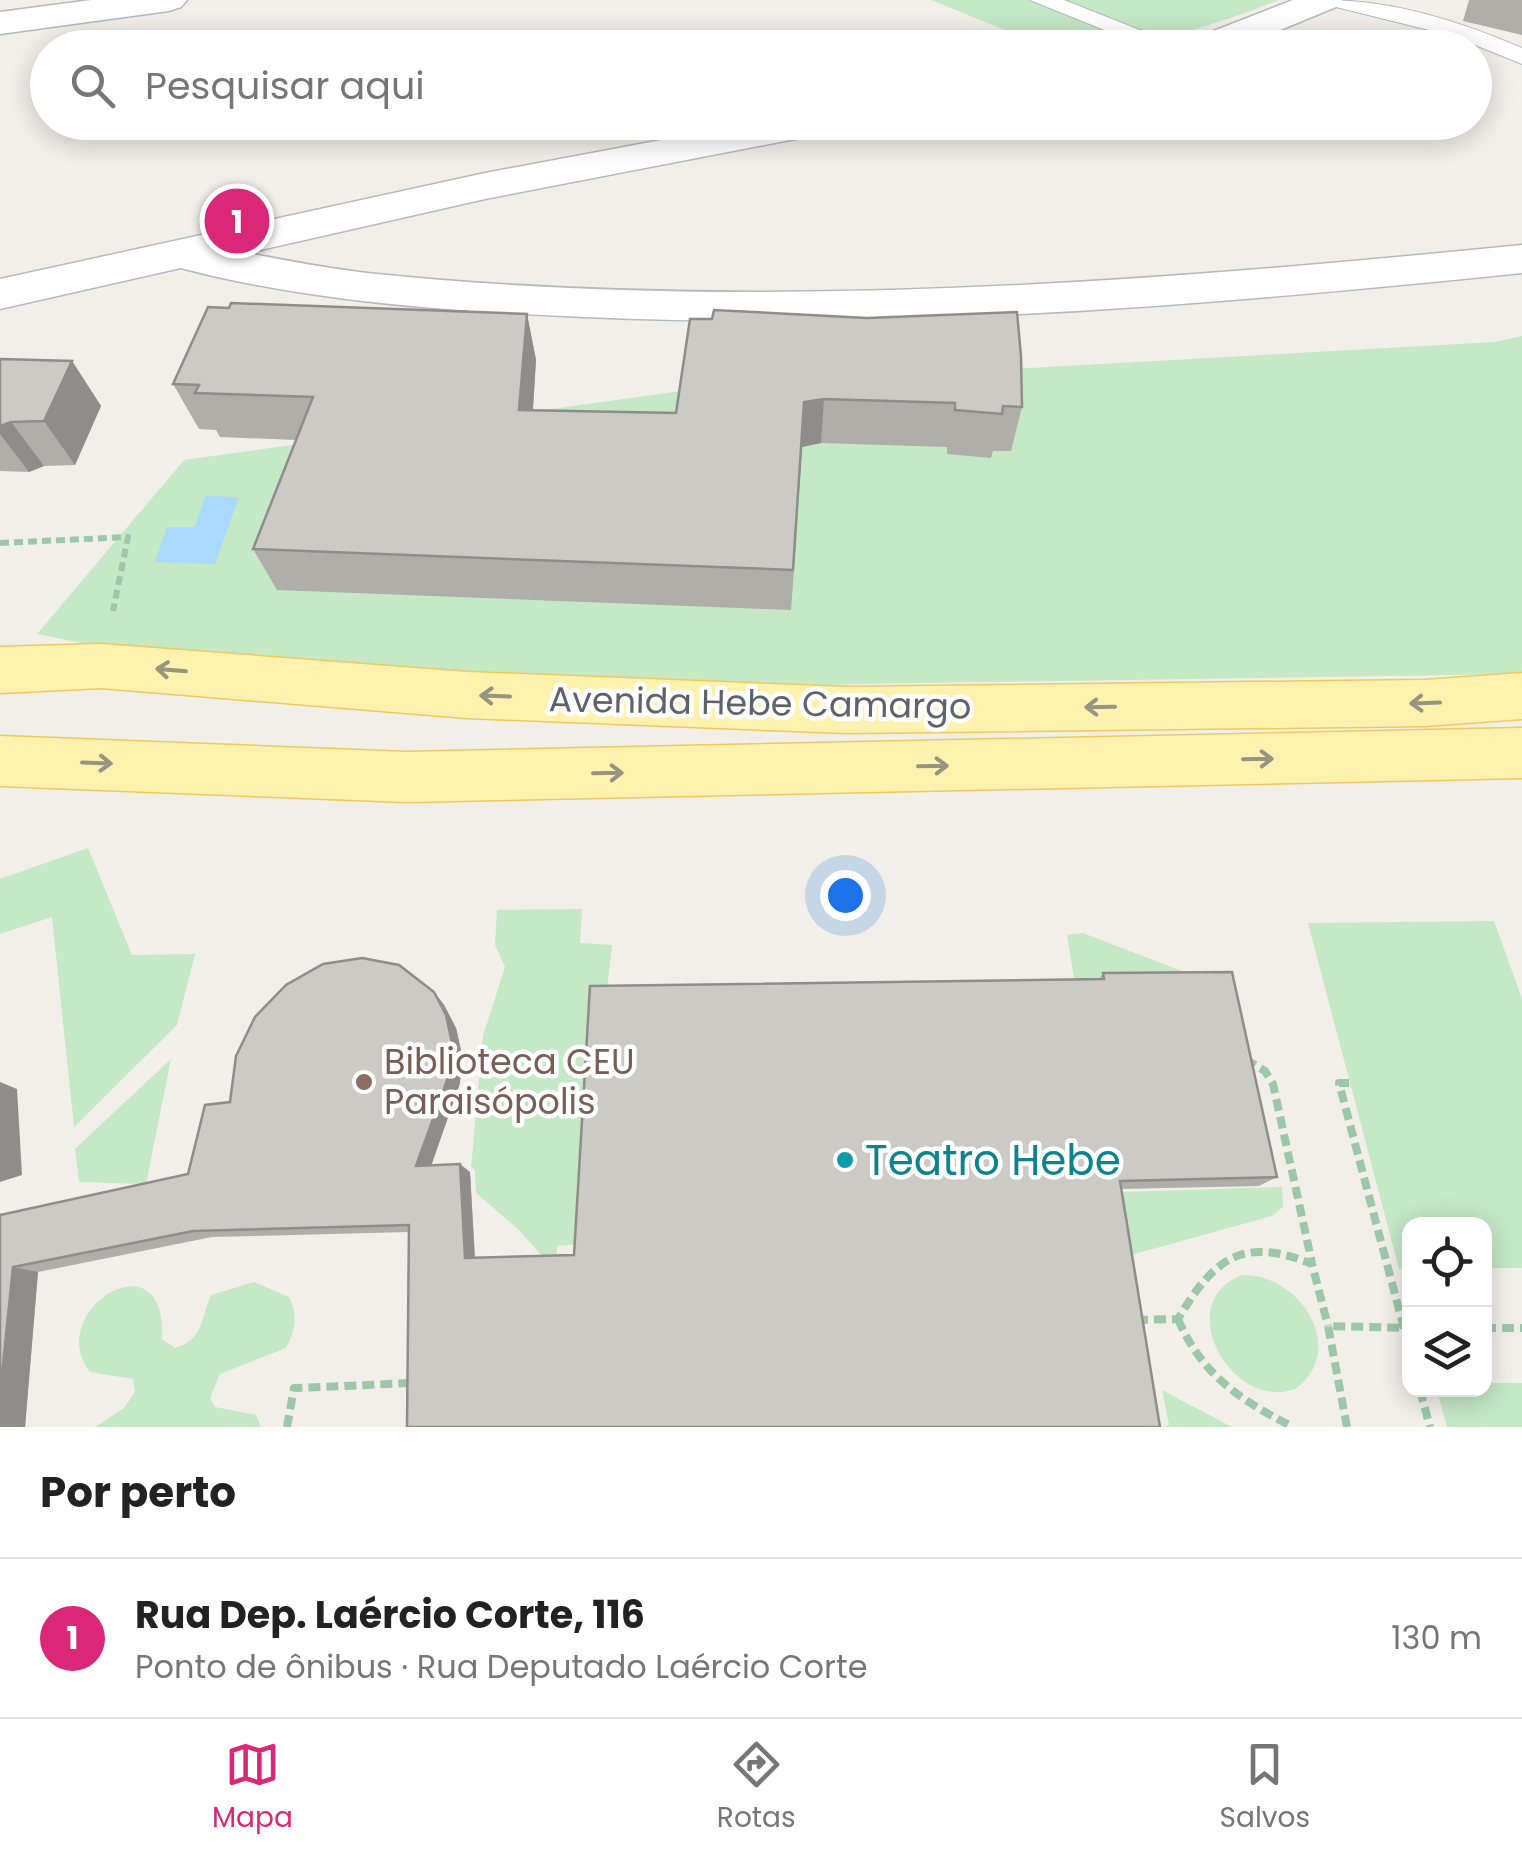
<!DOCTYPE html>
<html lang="pt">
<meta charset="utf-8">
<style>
body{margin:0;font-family:Poppins,sans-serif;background:#f2f2f2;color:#222}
.controls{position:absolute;right:30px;bottom:30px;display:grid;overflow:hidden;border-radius:20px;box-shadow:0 5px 25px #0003}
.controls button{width:90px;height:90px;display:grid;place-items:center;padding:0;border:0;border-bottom:2px solid #e0e0e0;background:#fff;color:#222;font:50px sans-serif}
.you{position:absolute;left:845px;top:895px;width:35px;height:35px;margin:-25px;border:8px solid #fff;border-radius:50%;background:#1a73e8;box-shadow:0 0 0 15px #1a73e833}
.badge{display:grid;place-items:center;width:65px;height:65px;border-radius:50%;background:#db2777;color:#fff;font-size:32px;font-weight:700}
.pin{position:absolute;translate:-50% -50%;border:5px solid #fff;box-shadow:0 2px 10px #0006}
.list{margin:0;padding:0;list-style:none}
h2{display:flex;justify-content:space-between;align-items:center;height:130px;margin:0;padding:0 40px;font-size:42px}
h2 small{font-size:32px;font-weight:400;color:#767676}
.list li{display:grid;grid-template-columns:65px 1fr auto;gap:30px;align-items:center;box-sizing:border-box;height:160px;padding:0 40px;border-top:2px solid #e0e0e0}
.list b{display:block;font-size:38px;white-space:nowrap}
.list p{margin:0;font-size:32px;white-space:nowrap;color:#767676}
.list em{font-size:32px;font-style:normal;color:#767676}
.icon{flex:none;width:55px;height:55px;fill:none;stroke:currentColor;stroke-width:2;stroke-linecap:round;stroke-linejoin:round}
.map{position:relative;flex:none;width:1522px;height:1427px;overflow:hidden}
.search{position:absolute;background:#fff;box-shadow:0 5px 25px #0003;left:30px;right:30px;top:30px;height:110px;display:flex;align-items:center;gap:25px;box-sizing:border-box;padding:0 35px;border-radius:55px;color:#767676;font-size:38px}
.sheet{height:290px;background:#fff}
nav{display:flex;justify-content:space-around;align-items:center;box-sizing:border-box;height:140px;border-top:2px solid #e0e0e0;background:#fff;font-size:28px;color:#767676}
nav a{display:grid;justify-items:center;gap:5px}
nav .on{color:#db2777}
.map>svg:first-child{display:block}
</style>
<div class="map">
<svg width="1522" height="1427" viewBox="0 0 1522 1427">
<rect width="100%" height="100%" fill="#f1efe8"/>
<path fill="#c5e8c5" d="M931 0H1278C1227 22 1108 60 1054 46 1012 36 971 15 931 0Z
M1522 336V674L860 684 358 698 37 634 184 460 725 385 1495 342Z
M88 848 132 955 195 954 177 1025 74 1127 52 917 0 934V879Z
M582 909 580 943 612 945 579 1244 557 1246 556 1271 519 1230 476 1193 475 1170 471 1167 483 1036 505 967 495 945 497 910Z
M1494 921 1522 999V1268H1485L1484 1224H1410L1409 1268 1399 1269 1308 923Z
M1083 933 1210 982 1075 984 1067 935Z
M171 1059 146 1184 79 1182 75 1149Z
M1282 1187 1283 1207 1272 1216 1131 1255 1120 1192Z
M1243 1275C1300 1274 1349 1350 1295 1389 1229 1412 1171 1299 1243 1275Z
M254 1282 289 1297C298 1317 296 1329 286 1348L220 1374 210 1398 215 1407 256 1415 261 1427H95L124 1408 135 1392 133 1379 90 1372C42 1311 168 1232 162 1339L175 1348C204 1339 200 1320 211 1295Z
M1485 1383H1522V1427H1447L1437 1390H1484Z
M1162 1390 1232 1427H1163L1169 1425Z"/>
<path fill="#aadaff" d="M205 496 239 497 215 564 155 562 167 527H195Z"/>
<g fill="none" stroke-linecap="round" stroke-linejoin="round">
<defs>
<path id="lane" d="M1030 0H1064L1185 48H1149Z
M1324 0C1393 0 1459 21 1522 48V64L1453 36 1328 5Z"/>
<path id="street" d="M91 0H187L181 7 169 11 0 34V12Z
M188 242C248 252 307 266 367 273 751 313 1139 283 1522 245V273C1211 305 899 331 585 317 448 311 306 302 173 266L167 256 173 246Z"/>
<path id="secondary" d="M1293 0H1342L1336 7 1237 48H1170L1175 40 1211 32Z
M757 122H840L835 130 821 134 485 199 0 309V279L485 173Z"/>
<path id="primary" d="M101 644 467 672 847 687 1425 680 1522 673V719L1425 726 847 733 467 718 101 688 0 693V647Z
M1522 728V778L406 802 0 786V736L406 752Z"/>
</defs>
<use href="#lane" stroke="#b5b8bc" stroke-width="2"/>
<use href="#street" stroke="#b5b8bc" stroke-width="3"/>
<use href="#secondary" stroke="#b6babf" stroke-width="3"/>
<use href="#primary" stroke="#f2c960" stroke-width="3"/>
<path stroke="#9cc7a9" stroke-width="6" stroke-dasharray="9 5" stroke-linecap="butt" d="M0 543 128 537 113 611"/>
<path stroke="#9cc7a9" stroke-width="8" stroke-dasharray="12 6" stroke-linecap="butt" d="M1245 1059 1265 1071 1273 1084 1312 1263
M1349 1083H1339L1410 1351
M1178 1319C1202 1375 1240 1400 1293 1427
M1136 1320 1178 1319C1213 1260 1241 1235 1312 1264L1328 1326
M1484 1328H1522
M1420 1390 1430 1427
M287 1427 294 1388 413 1383
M1347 1427 1328 1326 1410 1328"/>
<use href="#lane" fill="#fff" fill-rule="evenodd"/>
<use href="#street" fill="#fff" fill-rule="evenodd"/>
<use href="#secondary" fill="#fff" fill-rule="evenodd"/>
<use href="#primary" fill="#fff2af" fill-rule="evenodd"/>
</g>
<path fill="#afaea9" d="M1469 0H1522V35L1463 21Z
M527 314 536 360 533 410 676 413 690 319 1022 407 1011 451H993L991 458 947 454V447L821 443 802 447 791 610 277 590 253 549 296 440 220 437 216 430 199 429 173 384Z
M0 359 72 361 101 406 75 465 44 466 29 472 0 471Z
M1103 973 1277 1177 1259 1186 1121 1189 407 1427 409 1232 212 1237 38 1272 25 1427 0 1215 188 1174 230 1102 434 992 444 1005 456 1028 462 1055 460 1083 431 1165 470 1172 475 1257 574 1255 1099 979Z"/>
<path fill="#8f8d8a" d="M527 314 536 360 530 454 519 410Z
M72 361 101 406 75 465 44 421Z
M824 399 821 443 802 447 791 610 804 402Z
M11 422 44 466 29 472 0 434V426Z
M434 992 444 1005 456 1028 462 1055 460 1083 428 1175 416 1166Z
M0 1082 17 1089 22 1175 0 1182Z
M460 1164 470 1172 475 1263 465 1258Z
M13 1267 38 1272 25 1427H0V1394Z"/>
<path fill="#cccac5" stroke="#8f8d8a" stroke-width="2.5" d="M231 303 527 314 519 410 676 413 690 319H712L714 310 867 318 1017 312 1021 356 1022 407 1003 406 1002 414 955 410V403L824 399 804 402 793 570 253 549 313 397 195 393 199 385 173 384 208 307 229 308Z
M0 359 72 361 44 421 11 422 0 426Z
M362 958 399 965 434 992 446 1015 452 1043 450 1072 416 1166 460 1164 465 1258 574 1255 590 986 1104 979 1103 973 1232 972 1277 1177 1120 1181 1160 1427H407L409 1225 193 1231 13 1267 0 1394V1215L188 1174 205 1105 230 1102 236 1056 255 1017 286 985 323 964Z"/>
<defs><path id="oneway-shaft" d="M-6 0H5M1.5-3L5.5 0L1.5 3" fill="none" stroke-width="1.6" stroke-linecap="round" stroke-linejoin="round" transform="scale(2.5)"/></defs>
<g stroke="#979581">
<use href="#oneway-shaft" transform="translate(171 670) rotate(-175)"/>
<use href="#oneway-shaft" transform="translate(495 696) rotate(-178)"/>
<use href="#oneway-shaft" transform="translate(1425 703) rotate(178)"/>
<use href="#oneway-shaft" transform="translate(1100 707) rotate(179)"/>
<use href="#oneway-shaft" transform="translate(1258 759) rotate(-1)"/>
<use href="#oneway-shaft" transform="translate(97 763) rotate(2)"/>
<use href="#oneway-shaft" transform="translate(933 766) rotate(-1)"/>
<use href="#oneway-shaft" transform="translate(608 773) rotate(-1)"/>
</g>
<circle fill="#8d6e63" stroke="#fff" stroke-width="4" cx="364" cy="1082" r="10"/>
<circle fill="#0f9aa8" stroke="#fff" stroke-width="4" cx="845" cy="1160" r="10"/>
<g text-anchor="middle" stroke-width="9" stroke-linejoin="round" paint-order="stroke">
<g font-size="35" fill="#5f6368" stroke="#fff">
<text transform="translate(760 703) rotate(1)" y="12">Avenida Hebe Camargo</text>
</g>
<g font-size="35" fill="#785e54" stroke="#fff" text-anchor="start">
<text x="384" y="1074">Biblioteca CEU<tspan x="384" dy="40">Paraisópolis</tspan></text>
</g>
<g font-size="42" fill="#0d838f" stroke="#fff" text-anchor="start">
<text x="865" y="1175">Teatro Hebe</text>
</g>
</g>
</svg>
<div class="controls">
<button><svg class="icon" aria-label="locate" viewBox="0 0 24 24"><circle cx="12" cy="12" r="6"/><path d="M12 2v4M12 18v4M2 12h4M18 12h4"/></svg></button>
<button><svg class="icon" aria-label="layers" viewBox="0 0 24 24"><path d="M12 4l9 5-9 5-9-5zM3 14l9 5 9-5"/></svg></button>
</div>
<div class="you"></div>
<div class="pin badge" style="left:237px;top:221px">1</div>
<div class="search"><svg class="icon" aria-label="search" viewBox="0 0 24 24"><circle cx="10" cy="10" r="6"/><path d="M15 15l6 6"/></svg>Pesquisar aqui</div>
</div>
<section class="sheet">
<h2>Por perto<small></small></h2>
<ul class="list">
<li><span class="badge">1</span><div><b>Rua Dep. Laércio Corte, 116</b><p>Ponto de ônibus · Rua Deputado Laércio Corte</p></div><em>130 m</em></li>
</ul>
</section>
<nav>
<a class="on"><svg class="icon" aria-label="map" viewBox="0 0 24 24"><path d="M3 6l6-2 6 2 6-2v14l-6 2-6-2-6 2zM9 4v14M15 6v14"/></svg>Mapa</a>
<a><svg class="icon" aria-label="directions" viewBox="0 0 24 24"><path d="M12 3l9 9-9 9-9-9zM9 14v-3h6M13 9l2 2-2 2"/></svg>Rotas</a>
<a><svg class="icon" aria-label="saved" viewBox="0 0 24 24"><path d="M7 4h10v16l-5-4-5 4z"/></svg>Salvos</a>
</nav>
